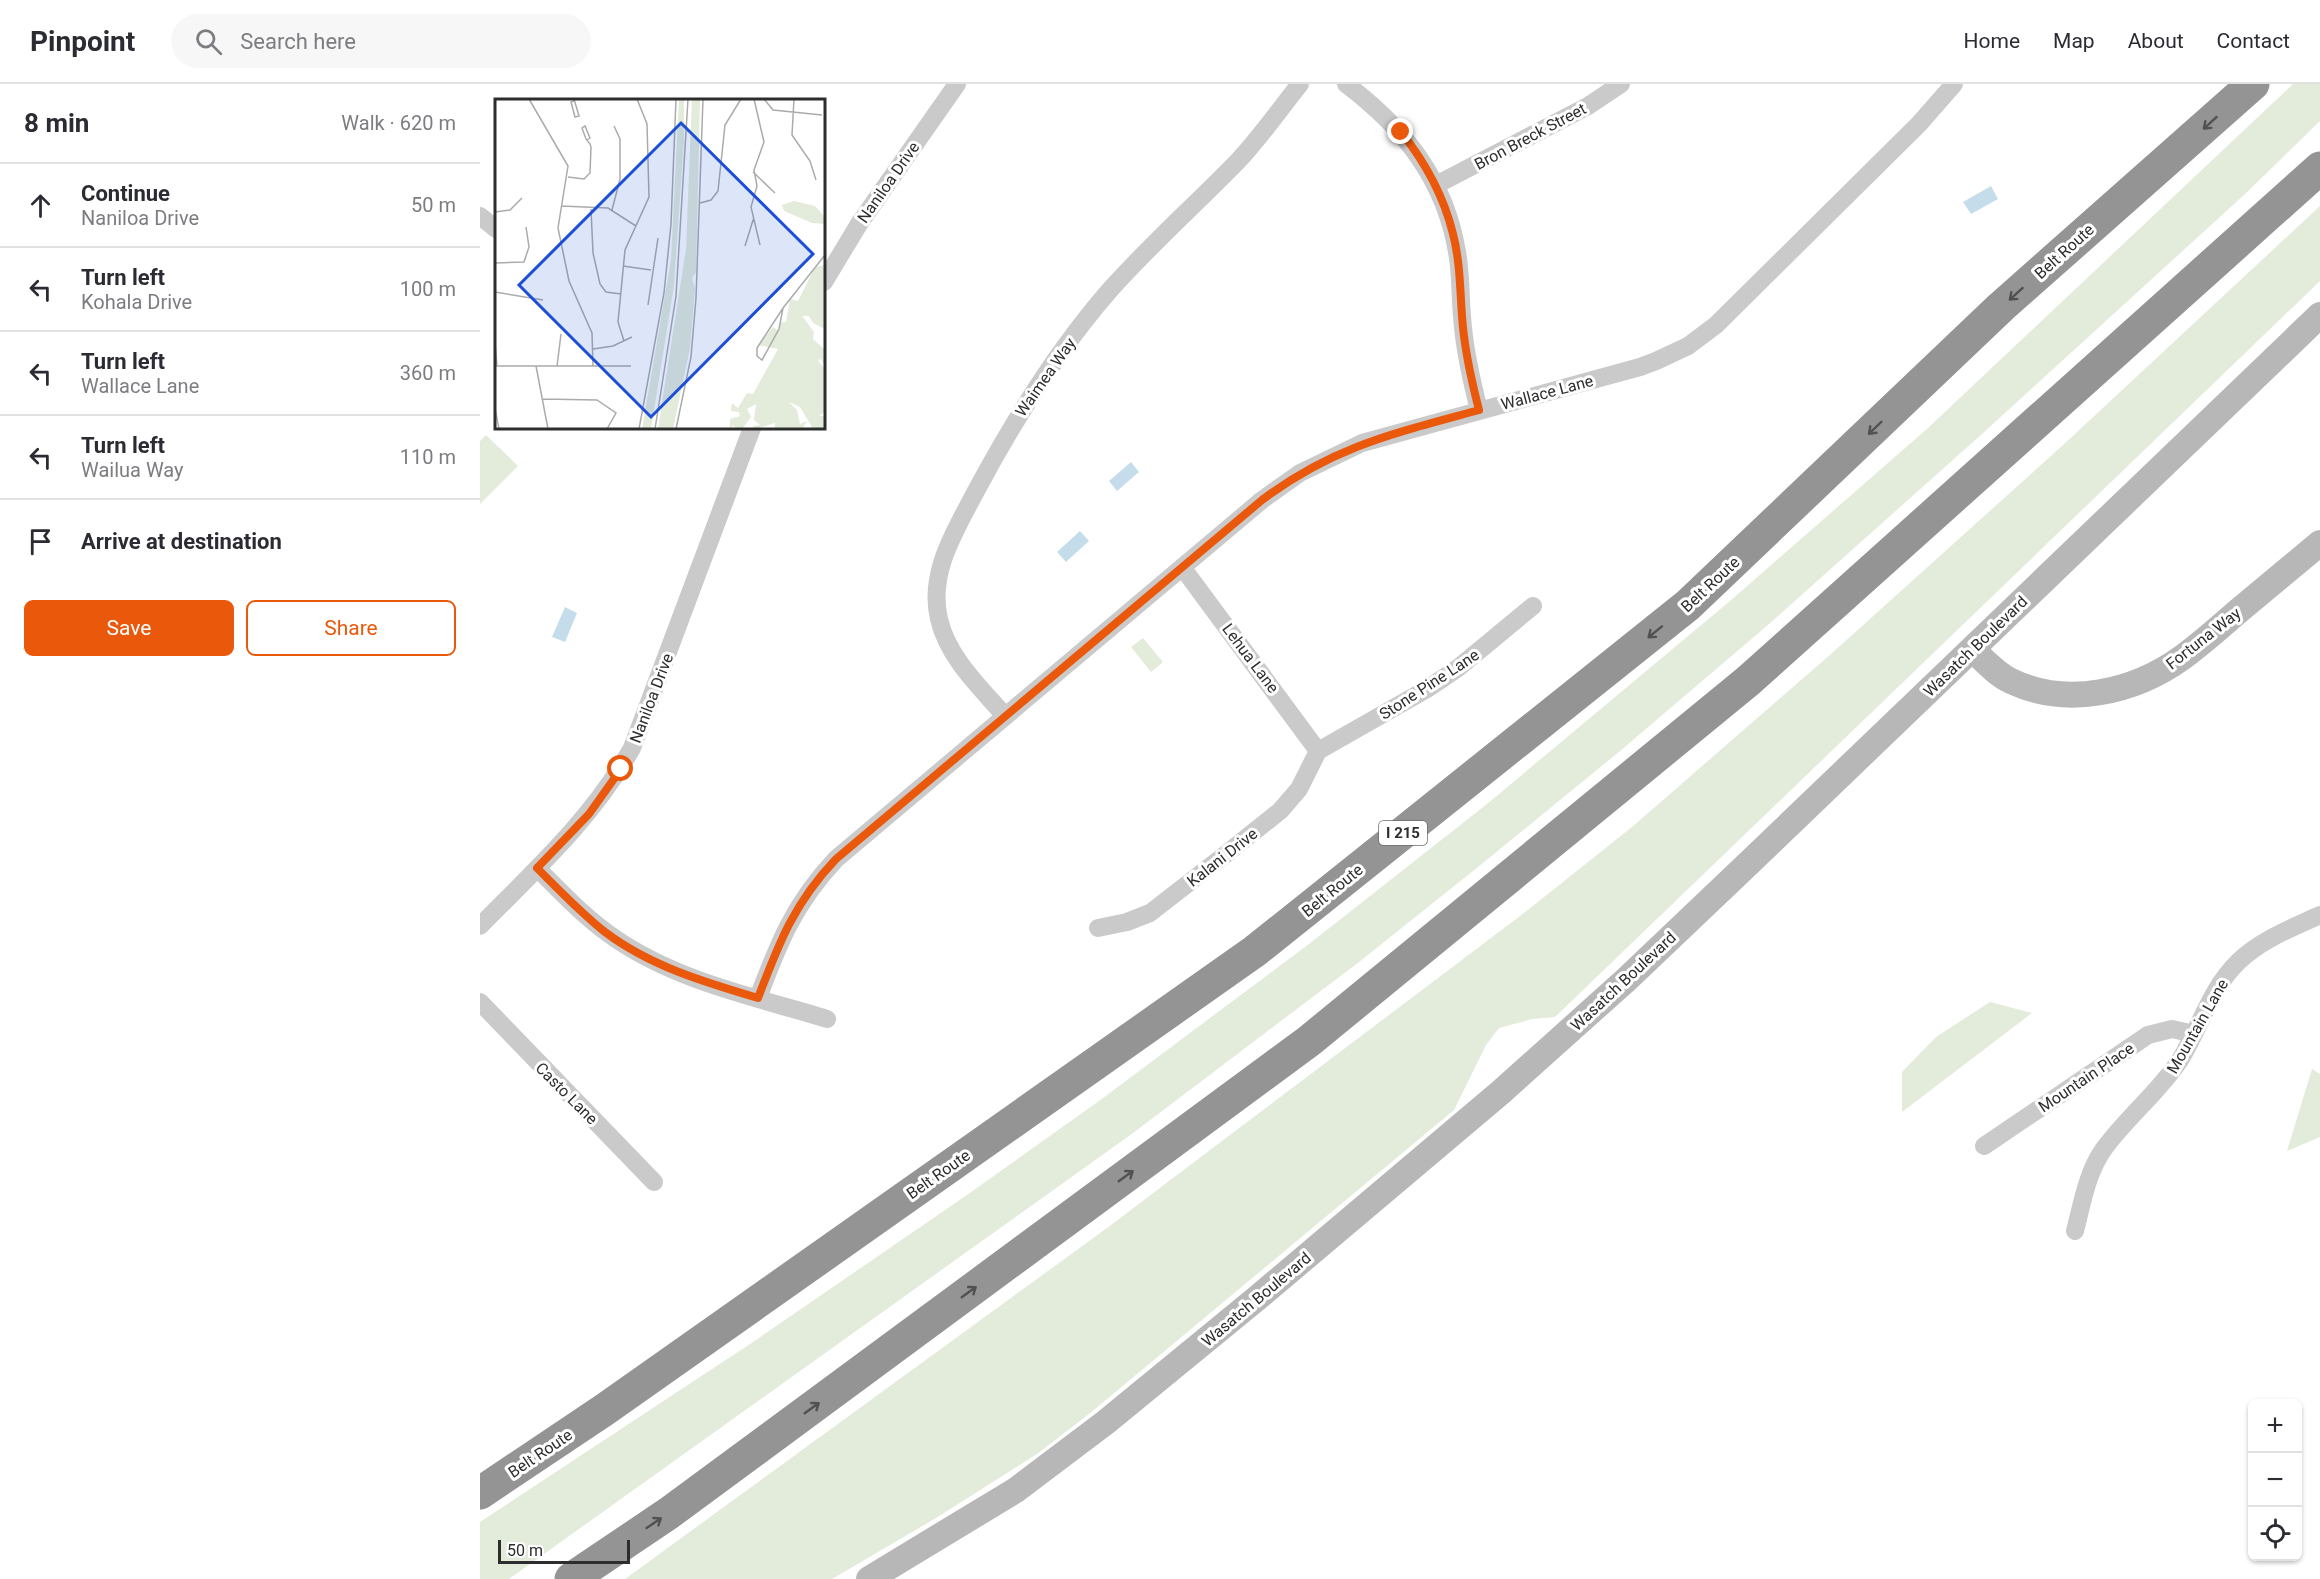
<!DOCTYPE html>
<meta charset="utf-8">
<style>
body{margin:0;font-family:Roboto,sans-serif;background:#f7f7f7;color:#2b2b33}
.controls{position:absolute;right:18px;bottom:18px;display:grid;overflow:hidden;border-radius:9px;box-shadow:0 2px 4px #0004}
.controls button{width:54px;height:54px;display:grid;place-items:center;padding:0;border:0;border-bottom:2px solid #e1e1e2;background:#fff;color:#2b2b33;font:30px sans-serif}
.scale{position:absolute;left:18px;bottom:15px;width:132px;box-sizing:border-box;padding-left:6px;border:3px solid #2d2d2d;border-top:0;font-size:16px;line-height:21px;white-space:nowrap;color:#2d2d2d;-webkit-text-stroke:4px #fff;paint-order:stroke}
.stop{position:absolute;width:18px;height:18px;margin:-14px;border:4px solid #ea580c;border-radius:50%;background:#fff}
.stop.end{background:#ea580c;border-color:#fff;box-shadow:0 2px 6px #0008}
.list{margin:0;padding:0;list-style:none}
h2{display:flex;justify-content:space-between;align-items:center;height:78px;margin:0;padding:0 24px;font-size:26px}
h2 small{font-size:20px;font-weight:400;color:#7c7c81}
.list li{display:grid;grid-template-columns:39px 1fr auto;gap:18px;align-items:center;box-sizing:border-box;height:84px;padding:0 24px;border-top:2px solid #e1e1e2}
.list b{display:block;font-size:22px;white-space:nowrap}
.list p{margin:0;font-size:20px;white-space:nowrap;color:#7c7c81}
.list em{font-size:20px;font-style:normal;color:#7c7c81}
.actions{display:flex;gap:12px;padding:18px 24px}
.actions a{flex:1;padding:14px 0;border:2px solid #ea580c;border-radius:9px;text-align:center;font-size:21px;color:#ea580c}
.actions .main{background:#ea580c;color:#fff}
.icon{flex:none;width:33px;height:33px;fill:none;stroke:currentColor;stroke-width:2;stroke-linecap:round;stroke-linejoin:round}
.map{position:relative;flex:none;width:1840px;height:1495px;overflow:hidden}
header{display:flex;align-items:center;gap:36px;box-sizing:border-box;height:84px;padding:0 30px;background:#fff;border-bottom:2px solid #e1e1e2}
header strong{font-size:28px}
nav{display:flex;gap:33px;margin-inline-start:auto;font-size:21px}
.search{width:420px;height:54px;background:#f7f7f7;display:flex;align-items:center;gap:15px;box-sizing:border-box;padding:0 21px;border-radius:33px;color:#7c7c81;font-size:22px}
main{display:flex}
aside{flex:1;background:#fff}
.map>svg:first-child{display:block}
</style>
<header>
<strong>Pinpoint</strong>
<div class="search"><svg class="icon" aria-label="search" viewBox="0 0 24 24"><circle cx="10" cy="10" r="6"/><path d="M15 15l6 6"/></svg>Search here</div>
<nav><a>Home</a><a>Map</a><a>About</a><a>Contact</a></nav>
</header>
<main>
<aside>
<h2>8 min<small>Walk · 620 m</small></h2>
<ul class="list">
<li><svg class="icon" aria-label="ahead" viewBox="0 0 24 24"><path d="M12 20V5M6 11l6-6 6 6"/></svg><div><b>Continue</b><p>Naniloa Drive</p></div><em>50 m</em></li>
<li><svg class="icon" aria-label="left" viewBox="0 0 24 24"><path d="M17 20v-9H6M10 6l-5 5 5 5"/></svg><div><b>Turn left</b><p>Kohala Drive</p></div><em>100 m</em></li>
<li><svg class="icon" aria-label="left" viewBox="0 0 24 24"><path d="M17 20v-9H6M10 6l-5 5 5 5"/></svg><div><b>Turn left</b><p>Wallace Lane</p></div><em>360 m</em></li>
<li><svg class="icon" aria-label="left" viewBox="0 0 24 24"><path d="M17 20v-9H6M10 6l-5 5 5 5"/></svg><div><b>Turn left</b><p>Wailua Way</p></div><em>110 m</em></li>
<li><svg class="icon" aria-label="arrive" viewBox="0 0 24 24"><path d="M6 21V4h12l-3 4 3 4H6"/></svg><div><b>Arrive at destination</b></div></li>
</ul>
<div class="actions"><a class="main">Save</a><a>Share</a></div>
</aside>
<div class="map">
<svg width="1840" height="1495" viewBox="0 0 1840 1495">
<rect width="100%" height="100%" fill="#fff"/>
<path fill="#e3ebda" d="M1813 0H1840V37L1764 111 1503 349 1289 540 1140 667 998 783 879 878 653 1049 29 1495H0V1438L270 1260 487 1111 619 1017 829 860 1007 720 1250 517 1448 344Z
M1840 122V197L1075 933 1052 935 1019 944 1006 961 974 1026 609 1330 557 1370 456 1434 352 1495H145L627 1144 1044 829 1152 743 1351 570 1582 362Z
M6 351 38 382 0 420V357Z
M663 554 683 578 671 588 651 563Z
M1510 918 1552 929 1422 1028V988L1456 953Z
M1832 985 1840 990V1053L1807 1067Z"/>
<path fill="#c5ddeb" d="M1511 102 1518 115 1491 130 1483 118Z
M651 378 659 388 637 407 629 397Z
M600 447 609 457 586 478 577 468Z
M85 523 97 529 85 558 72 553Z"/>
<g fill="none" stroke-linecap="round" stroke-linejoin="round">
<path stroke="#cacaca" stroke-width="18" d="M866 0C923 43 965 95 977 168 981 189 980 210 982 232 984 264 991 295 999 326
M956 101 1108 22 1141 0
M0 132 16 145
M344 198 379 140 477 0
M702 483 838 667
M525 632C500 603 468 574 459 535 448 489 475 447 496 407 534 336 576 268 629 207 669 162 715 121 757 78 780 54 799 26 820 0
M838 667 947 605 978 584 1053 522
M57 784C82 809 107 836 136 855 199 898 276 913 347 935
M0 842C57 784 112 735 152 664L272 344
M618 844 647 838 670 829 746 770 800 727 819 705 838 667
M278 914C299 858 314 820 356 775L782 416 820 389 882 359 1160 283 1176 277 1208 262 1236 241 1439 40 1474 0
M0 918 174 1098
M1504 1062 1668 951 1692 945 1714 950
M1595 1147C1602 1120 1607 1089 1623 1066 1646 1034 1678 1009 1700 976 1720 944 1730 905 1758 878 1780 856 1812 844 1840 831"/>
<path stroke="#b7b7b7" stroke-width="26" d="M1492 565C1504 576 1516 590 1531 597 1587 624 1655 608 1703 573 1722 559 1739 544 1756 529 1784 506 1812 482 1840 459
M389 1495 536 1406 626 1338 776 1215 1021 1008 1147 895 1270 778 1840 231"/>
<path stroke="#949494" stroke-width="33" d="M0 1409 124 1326 775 867 1208 521 1521 223 1773 0
M91 1495 189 1429 829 957 1268 597 1840 84"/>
</g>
<defs><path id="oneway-shaft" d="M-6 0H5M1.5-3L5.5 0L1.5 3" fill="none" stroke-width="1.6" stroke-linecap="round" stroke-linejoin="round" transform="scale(1.5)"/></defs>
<g stroke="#515151">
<use href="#oneway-shaft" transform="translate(1730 39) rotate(138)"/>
<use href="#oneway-shaft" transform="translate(1536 210) rotate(138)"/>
<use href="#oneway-shaft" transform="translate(1395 344) rotate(136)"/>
<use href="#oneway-shaft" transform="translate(1175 548) rotate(141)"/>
<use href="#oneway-shaft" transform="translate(646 1092) rotate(-36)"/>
<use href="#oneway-shaft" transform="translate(489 1208) rotate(-36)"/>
<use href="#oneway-shaft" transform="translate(332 1324) rotate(-36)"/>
<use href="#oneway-shaft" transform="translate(174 1439) rotate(-34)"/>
</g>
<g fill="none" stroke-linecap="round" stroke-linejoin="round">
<path stroke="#ea580c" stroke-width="8" d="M141 685 109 730 57 784C79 806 101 829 125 848 170 882 224 898 278 914 299 859 314 819 356 775L782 416C854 362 915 349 999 326 991 295 984 264 982 232 980 204 980 177 973 150 964 113 945 78 921 48"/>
</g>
<g text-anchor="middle" stroke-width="6" stroke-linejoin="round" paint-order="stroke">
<rect fill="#fff" stroke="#6c6c6c" stroke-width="1.5" x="899" y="737" width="48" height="24" rx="4.5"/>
<g font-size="15" font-weight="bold" fill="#2d2d2d">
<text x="923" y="754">I 215</text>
</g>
<g font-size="16" fill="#2d2d2d" stroke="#fff">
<text transform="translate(1050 52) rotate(-28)" y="6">Bron Breck Street</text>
<text transform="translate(408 98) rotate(-55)" y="6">Naniloa Drive</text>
<text transform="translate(1584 167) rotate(-42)" y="6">Belt Route</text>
<text transform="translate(565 293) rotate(-55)" y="6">Waimea Way</text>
<text transform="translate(1067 308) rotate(-15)" y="6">Wallace Lane</text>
<text transform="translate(1230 500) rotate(-43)" y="6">Belt Route</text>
<text transform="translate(1723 554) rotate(-38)" y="6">Fortuna Way</text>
<text transform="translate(1495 562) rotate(-44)" y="6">Wasatch Boulevard</text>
<text transform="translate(771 574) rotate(53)" y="6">Lehua Lane</text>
<text transform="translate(949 600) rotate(-33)" y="6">Stone Pine Lane</text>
<text transform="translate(171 614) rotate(-69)" y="6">Naniloa Drive</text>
<text transform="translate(742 773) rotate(-38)" y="6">Kalani Drive</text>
<text transform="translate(852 806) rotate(-39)" y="6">Belt Route</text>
<text transform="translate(1143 897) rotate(-43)" y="6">Wasatch Boulevard</text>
<text transform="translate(1717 942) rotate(-60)" y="6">Mountain Lane</text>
<text transform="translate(1606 993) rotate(-34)" y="6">Mountain Place</text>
<text transform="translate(87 1009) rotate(45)" y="6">Casto Lane</text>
<text transform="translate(458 1090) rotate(-35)" y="6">Belt Route</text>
<text transform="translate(776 1215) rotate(-40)" y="6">Wasatch Boulevard</text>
<text transform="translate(60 1369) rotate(-34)" y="6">Belt Route</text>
</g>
</g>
<g transform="translate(15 15)">
<rect width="330" height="330" fill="#fff"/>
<path d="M184 0H189V40L179 186 156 330H147L176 161ZM197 0H205L201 173 197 179 200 190 195 249 178 330H163L191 150ZM299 102 320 107 330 118V125L317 124 289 112 287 106ZM330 166V230L318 224 314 217H307L319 233 318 240 330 251V268L326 260 323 262 330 270V313L324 317H330V330H315L317 328 305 308 294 303 302 311 305 325 312 322 307 330H280V324L260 330 258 327 265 326 259 321 261 305 252 310 256 318 247 330H240L239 326 235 330V320L245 317 244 313 236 312 237 304 243 309 252 294 258 295 283 250 263 246 278 228 284 232 286 223H291L295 200 303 202 320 168Z" fill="#e3ebda"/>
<path fill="none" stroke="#ababab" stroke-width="1.5" d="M34 0 73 67 63 129 74 182 97 234 98 267M79 0 84 17 80 18 76 3 79 2M259 0 269 43 259 71 262 87 256 108 265 146M269 0 278 11 327 16M299 0 297 36 315 62 321 81M258 73 280 94M73 78 89 80 95 74 96 48 95 45 91 40 87 29 90 27 95 39 92 41M205 104 216 101 223 92 230 26 246 0M66 107 113 109 141 127M96 110 98 154 105 185 111 193 126 195M117 111 125 80V40L119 27M0 113 15 111 27 99M250 147 259 118M0 164 29 163 34 148 31 128M128 167 156 171M0 193 48 201M153 206 163 139M288 209 284 230 267 261 262 257V249ZM288 209 330 156M129 242 123 223 130 151 154 98 152 25 142 0M0 244 2 267M98 250 118 247 137 238M0 267H136M41 267 53 330M62 267 66 235M47 300 102 301 121 314 112 330M0 310 4 330M144 330 169 194 176 125 181 0M160 330 181 197 193 0M181 330 196 258 201 199 208 0"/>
<path fill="#1d4ed8" fill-opacity="0.15" stroke="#1d4ed8" stroke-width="3" d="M186 24 318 155 156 318 24 186Z"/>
<rect width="330" height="330" fill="none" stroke="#2d2d2d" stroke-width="3"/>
</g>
</svg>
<div class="controls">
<button>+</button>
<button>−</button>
<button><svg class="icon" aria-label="locate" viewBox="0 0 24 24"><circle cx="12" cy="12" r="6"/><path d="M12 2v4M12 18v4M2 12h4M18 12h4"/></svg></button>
</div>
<div class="scale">50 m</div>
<div class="stop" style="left:141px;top:685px"></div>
<div class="stop end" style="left:921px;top:48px"></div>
</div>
</main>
